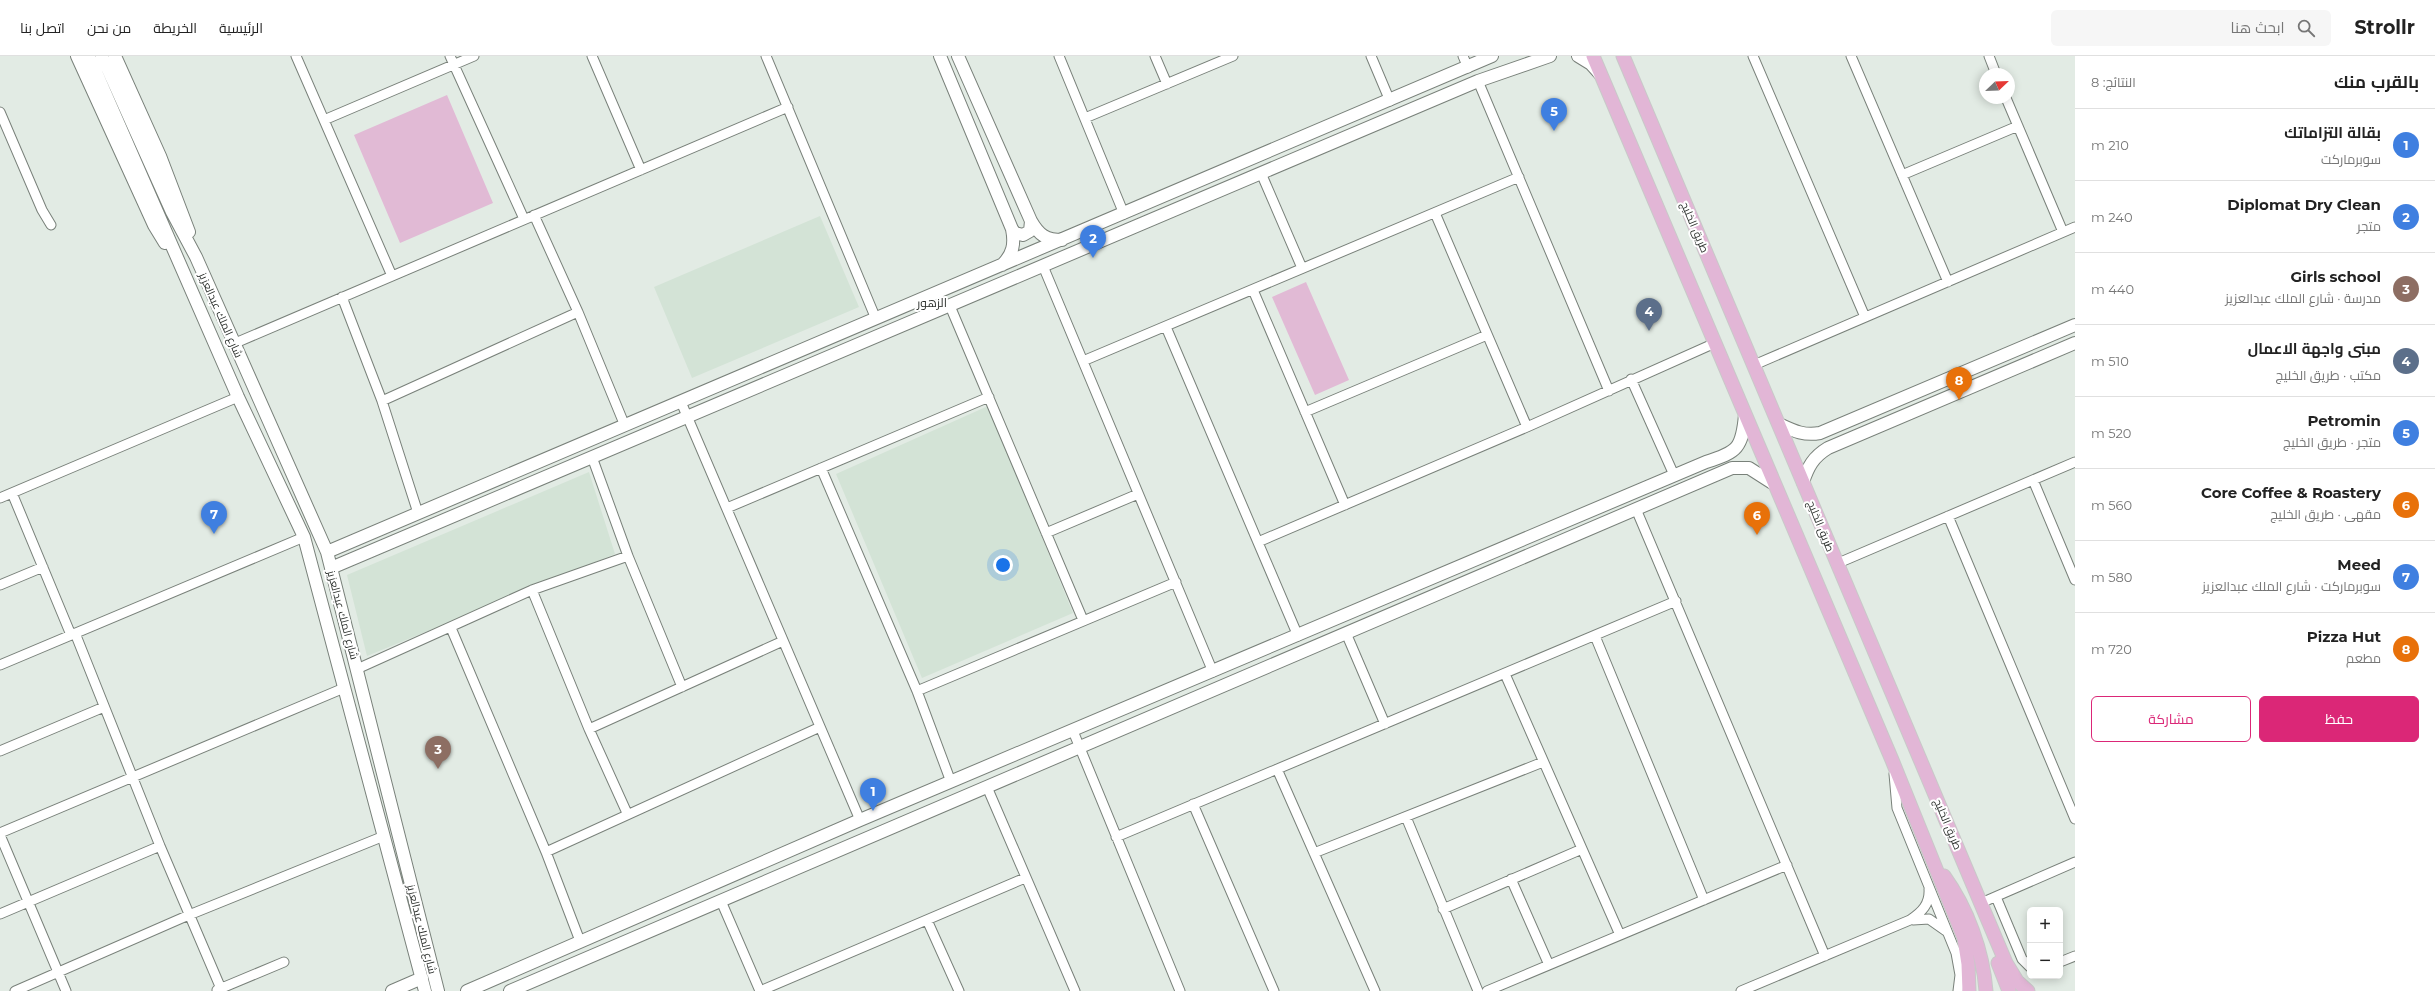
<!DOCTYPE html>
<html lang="ar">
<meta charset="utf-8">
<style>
body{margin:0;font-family:Montserrat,Cairo,sans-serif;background:#f6f6f6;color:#222;direction:rtl}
.controls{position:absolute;right:12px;bottom:12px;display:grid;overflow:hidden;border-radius:6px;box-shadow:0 2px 10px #0003}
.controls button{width:36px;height:36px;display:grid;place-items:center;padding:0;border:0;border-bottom:1px solid #e0e0e0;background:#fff;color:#222;font:20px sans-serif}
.compass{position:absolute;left:1979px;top:12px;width:36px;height:36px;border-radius:50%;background:#fff;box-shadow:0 2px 10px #0003;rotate:67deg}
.you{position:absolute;left:1003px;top:509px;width:14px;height:14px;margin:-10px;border:3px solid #fff;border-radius:50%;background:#1a73e8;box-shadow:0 0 0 6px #1a73e833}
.badge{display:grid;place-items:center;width:26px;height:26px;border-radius:50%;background:#db2777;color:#fff;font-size:13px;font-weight:700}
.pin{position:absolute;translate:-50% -33px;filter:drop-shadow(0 1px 2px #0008)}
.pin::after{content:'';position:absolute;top:21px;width:14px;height:12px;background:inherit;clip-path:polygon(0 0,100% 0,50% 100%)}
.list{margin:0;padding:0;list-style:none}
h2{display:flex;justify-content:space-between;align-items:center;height:52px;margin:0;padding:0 16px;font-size:17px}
h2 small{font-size:13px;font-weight:400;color:#767676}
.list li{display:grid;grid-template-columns:26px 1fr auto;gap:12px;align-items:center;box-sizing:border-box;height:72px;padding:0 16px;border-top:1px solid #e0e0e0}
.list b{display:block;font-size:15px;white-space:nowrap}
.list p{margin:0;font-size:13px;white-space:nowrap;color:#767676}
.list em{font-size:13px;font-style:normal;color:#767676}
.actions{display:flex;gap:8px;padding:12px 16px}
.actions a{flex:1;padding:9px 0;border:1px solid #db2777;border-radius:6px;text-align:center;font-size:14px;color:#db2777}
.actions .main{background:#db2777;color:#fff}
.icon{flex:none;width:22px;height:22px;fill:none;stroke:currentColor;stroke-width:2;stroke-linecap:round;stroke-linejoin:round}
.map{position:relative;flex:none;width:2075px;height:935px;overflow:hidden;direction:ltr}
header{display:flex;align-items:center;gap:24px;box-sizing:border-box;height:56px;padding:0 20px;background:#fff;border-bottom:1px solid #e0e0e0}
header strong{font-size:19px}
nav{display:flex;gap:22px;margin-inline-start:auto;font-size:14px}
.search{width:280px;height:36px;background:#f6f6f6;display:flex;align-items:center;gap:10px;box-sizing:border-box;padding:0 14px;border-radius:6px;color:#767676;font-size:15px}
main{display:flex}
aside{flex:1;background:#fff}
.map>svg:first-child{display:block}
</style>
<header>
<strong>Strollr</strong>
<div class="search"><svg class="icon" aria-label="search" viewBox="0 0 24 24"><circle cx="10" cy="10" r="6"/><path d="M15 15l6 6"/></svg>ابحث هنا</div>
<nav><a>الرئيسية</a><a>الخريطة</a><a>من نحن</a><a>اتصل بنا</a></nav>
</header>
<main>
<aside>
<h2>بالقرب منك<small>النتائج: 8</small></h2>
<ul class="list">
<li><span class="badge" style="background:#3f7fe0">1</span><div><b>بقالة التزاماتك</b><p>سوبرماركت</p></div><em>210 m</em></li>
<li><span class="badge" style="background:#3f7fe0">2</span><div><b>Diplomat Dry Clean</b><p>متجر</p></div><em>240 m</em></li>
<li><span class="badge" style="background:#8d6e63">3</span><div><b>Girls school</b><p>مدرسة · شارع الملك عبدالعزيز</p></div><em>440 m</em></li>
<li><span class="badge" style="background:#5c6f8a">4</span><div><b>مبنى واجهة الاعمال</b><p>مكتب · طريق الخليج</p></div><em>510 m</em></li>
<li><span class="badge" style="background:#3f7fe0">5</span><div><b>Petromin</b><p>متجر · طريق الخليج</p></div><em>520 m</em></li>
<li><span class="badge" style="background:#e8710a">6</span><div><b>Core Coffee &amp; Roastery</b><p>مقهى · طريق الخليج</p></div><em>560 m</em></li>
<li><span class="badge" style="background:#3f7fe0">7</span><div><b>Meed</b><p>سوبرماركت · شارع الملك عبدالعزيز</p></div><em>580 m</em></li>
<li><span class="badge" style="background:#e8710a">8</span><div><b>Pizza Hut</b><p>مطعم</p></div><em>720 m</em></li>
</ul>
<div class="actions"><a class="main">حفظ</a><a>مشاركة</a></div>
</aside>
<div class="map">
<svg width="2075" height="935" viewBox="0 0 2075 935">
<rect width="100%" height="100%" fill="#e2ebe4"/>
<path fill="#d3e3d6" d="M820 160 859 251 692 322 654 231Z
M988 350 1073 557 922 622 836 418Z
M589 416 615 498 367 600 347 519Z"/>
<path fill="#e1bad5" d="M447 39 493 147 400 187 354 79Z
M1306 226 1349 324 1315 339 1272 241Z"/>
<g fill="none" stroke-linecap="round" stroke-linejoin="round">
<defs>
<path id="street" d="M296 0 392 220
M450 0 524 163
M592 0 641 114
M766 0 876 263
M1059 0 1124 158
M1155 0 1167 28
M1371 0 1390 45
M1463 0 1468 12
M1753 0 1865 261
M1851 0 1948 226
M1989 0 1996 18
M1478 25 1609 335
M2006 42 2063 176
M0 56 42 154 51 169
M1085 62 1233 0
M324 64 474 0
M1261 117 1302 212
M1902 119 2018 70
M1435 157 1527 371
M534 159 578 256 625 370
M1043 210 1213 616
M1253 234 1345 449
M342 241 382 345 418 457
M950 250 1083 564
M1166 271 1298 580
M233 288 788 51
M1083 305 1519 121
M1754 309 2075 171
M1631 323 1674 419
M382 345 578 256
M681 346 860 764
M1305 356 1487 279
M592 401 628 500
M821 412 917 635 951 726
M2033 424 2075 524
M12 437 71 579
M0 442 238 341
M727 452 989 341
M1636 453 1825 900
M1948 460 2075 763
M1046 477 1138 438
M1258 486 1527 371 1715 287
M1836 508 2075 406
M0 529 43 511
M532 534 589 673 627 757
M451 572 546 796 580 885
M75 577 160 790 222 935
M1346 577 1385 668
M1595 580 1704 844
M0 609 304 481
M357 613 532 534 628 500 682 631
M1505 618 1620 879
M917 635 1176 526
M589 673 783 585
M1073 675 1180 935
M0 695 104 651
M1277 713 1375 935
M1894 718 1897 752 1956 897 1960 919 1958 935
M987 731 1075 935
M1193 748 1274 935
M1406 761 1478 935
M0 777 344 632
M0 779 66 935
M1116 781 1676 545
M546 796 820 671
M1314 797 1543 706
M1511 823 1549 909
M1996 841 2022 903 2030 911
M721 845 760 935
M1981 847 2075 806
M1443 853 1582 793
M0 858 160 790
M927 864 959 935
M1913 864 1929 863 1946 875
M2060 906 2075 900
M217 934 284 906
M15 935 189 859 384 780
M760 935 1025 822
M1487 935 1787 809
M1741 935 1910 864C1922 856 1930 848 1929 833"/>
<path id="secondary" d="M77 0 154 169 165 187
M89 0 238 341 304 481 425 935
M102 0 172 156 196 201 327 496 438 935
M115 0 160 100 189 176
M940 0 1012 173C1015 188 1013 198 1002 209
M958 0 1031 165C1039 179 1046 184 1062 184
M1578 0 1591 8 1600 18
M1012 173 1015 177 1023 179 1030 175 1031 165
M1779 368C1794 375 1804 380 1820 377L2075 269
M1803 426C1808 411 1813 401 1828 392L2075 287
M327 496 1492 0
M331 512 1478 25 1550 0
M392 935 422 922
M467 935 860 764 1706 406C1738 396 1742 392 1745 359
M510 935 1732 412H1749L1774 428"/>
<path id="primary" d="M1593 0 1892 704 1964 882 1968 908 1969 935
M1623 0 2006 907 2017 925 2028 935
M1944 820C1967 852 1983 895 1986 935
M1998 907 2009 935"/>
</defs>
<use href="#street" stroke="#79817a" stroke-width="11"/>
<use href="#secondary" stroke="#79817a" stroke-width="14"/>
<use href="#primary" stroke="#c8c9c8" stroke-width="15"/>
<use href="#street" stroke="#fff" stroke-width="9"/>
<use href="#secondary" stroke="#fff" stroke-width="12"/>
<use href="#primary" stroke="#e2b6d6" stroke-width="13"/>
</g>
<g text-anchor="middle" stroke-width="4" stroke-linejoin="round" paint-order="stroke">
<g font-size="11" fill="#2a2e2b" stroke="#fff">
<text transform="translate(1695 171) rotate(67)" y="4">طريق الخليج</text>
<text transform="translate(221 259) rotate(66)" y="4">شارع الملك عبدالعزيز</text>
<text transform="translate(1821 470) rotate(68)" y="4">طريق الخليج</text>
<text transform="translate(343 559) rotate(75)" y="4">شارع الملك عبدالعزيز</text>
<text transform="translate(1948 768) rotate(67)" y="4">طريق الخليج</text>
<text transform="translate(422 873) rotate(76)" y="4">شارع الملك عبدالعزيز</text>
</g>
<g font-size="12" fill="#2a2e2b" stroke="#fff">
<text x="932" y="251">الزهور</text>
</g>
</g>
</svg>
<div class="controls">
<button>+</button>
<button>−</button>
</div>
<svg class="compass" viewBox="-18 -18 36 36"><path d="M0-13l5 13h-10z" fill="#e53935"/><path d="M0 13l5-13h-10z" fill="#767676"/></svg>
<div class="you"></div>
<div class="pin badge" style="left:873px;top:755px;background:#3f7fe0">1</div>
<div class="pin badge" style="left:1093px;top:202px;background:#3f7fe0">2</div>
<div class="pin badge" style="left:438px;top:713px;background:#8d6e63">3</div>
<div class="pin badge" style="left:1649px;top:275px;background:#5c6f8a">4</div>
<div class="pin badge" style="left:1554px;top:75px;background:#3f7fe0">5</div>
<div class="pin badge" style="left:1757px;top:479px;background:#e8710a">6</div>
<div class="pin badge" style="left:214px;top:478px;background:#3f7fe0">7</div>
<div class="pin badge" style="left:1959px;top:344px;background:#e8710a">8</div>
</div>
</main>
